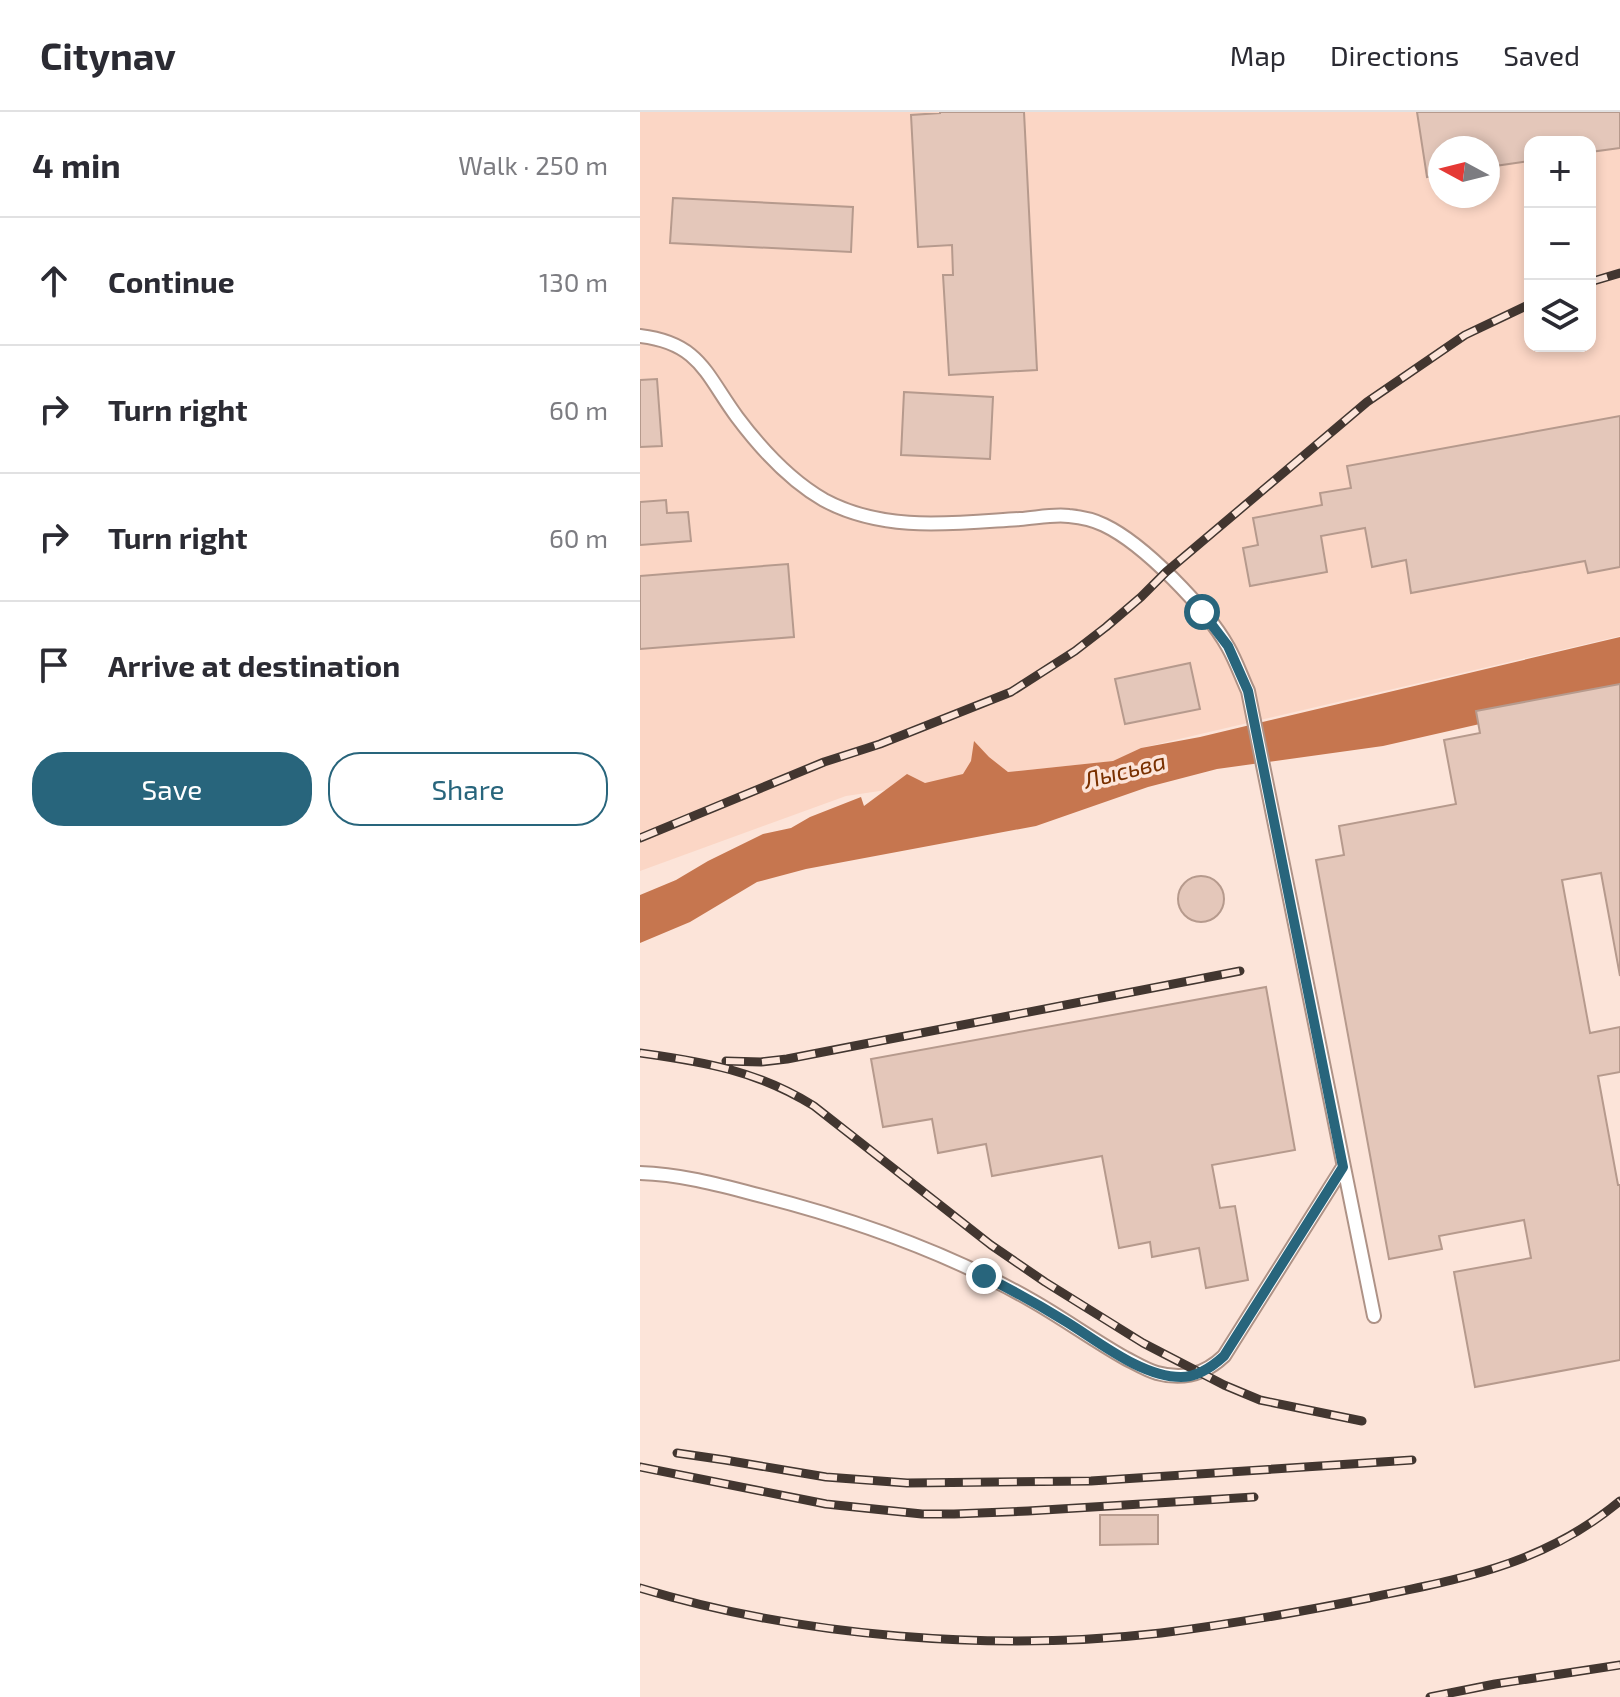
<!DOCTYPE html>
<meta charset="utf-8">
<style>
body{margin:0;font-family:"Exo 2",sans-serif;background:#f7f7f7;color:#2b2b33}
.controls{position:absolute;right:24px;top:24px;display:grid;overflow:hidden;border-radius:16px;box-shadow:0 4px 12px #0003}
.controls button{width:72px;height:72px;display:grid;place-items:center;padding:0;border:0;border-bottom:2px solid #e1e1e2;background:#fff;color:#2b2b33;font:40px sans-serif}
.compass{position:absolute;left:788px;top:24px;width:72px;height:72px;border-radius:50%;background:#fff;box-shadow:0 4px 12px #0003;rotate:277deg}
.stop{position:absolute;width:24px;height:24px;margin:-18px;border:6px solid #28657c;border-radius:50%;background:#fff}
.stop.end{background:#28657c;border-color:#fff;box-shadow:0 2px 8px #0008}
.list{margin:0;padding:0;list-style:none}
h2{display:flex;justify-content:space-between;align-items:center;height:104px;margin:0;padding:0 32px;font-size:34px}
h2 small{font-size:26px;font-weight:400;color:#7c7c81}
.list li{display:grid;grid-template-columns:52px 1fr auto;gap:24px;align-items:center;box-sizing:border-box;height:128px;padding:0 32px;border-top:2px solid #e1e1e2}
.list b{display:block;font-size:30px;white-space:nowrap}
.list em{font-size:26px;font-style:normal;color:#7c7c81}
.actions{display:flex;gap:16px;padding:24px 32px}
.actions a{flex:1;padding:18px 0;border:2px solid #28657c;border-radius:32px;text-align:center;font-size:28px;color:#28657c}
.actions .main{background:#28657c;color:#fff}
.icon{flex:none;width:44px;height:44px;fill:none;stroke:currentColor;stroke-width:2;stroke-linecap:round;stroke-linejoin:round}
.map{position:relative;flex:none;width:980px;height:1585px;overflow:hidden}
header{display:flex;align-items:center;gap:48px;box-sizing:border-box;height:112px;padding:0 40px;background:#fff;border-bottom:2px solid #e1e1e2}
header strong{font-size:38px}
nav{display:flex;gap:44px;margin-inline-start:auto;font-size:28px}
main{display:flex}
aside{flex:1;background:#fff}
.map>svg:first-child{display:block}
</style>
<header>
<strong>Citynav</strong>
<nav><a>Map</a><a>Directions</a><a>Saved</a></nav>
</header>
<main>
<aside>
<h2>4 min<small>Walk · 250 m</small></h2>
<ul class="list">
<li><svg class="icon" aria-label="ahead" viewBox="0 0 24 24"><path d="M12 20V5M6 11l6-6 6 6"/></svg><div><b>Continue</b></div><em>130 m</em></li>
<li><svg class="icon" aria-label="right" viewBox="0 0 24 24"><path d="M7 20v-9h11M14 6l5 5-5 5"/></svg><div><b>Turn right</b></div><em>60 m</em></li>
<li><svg class="icon" aria-label="right" viewBox="0 0 24 24"><path d="M7 20v-9h11M14 6l5 5-5 5"/></svg><div><b>Turn right</b></div><em>60 m</em></li>
<li><svg class="icon" aria-label="arrive" viewBox="0 0 24 24"><path d="M6 21V4h12l-3 4 3 4H6"/></svg><div><b>Arrive at destination</b></div></li>
</ul>
<div class="actions"><a class="main">Save</a><a>Share</a></div>
</aside>
<div class="map">
<svg width="980" height="1585" viewBox="0 0 980 1585">
<rect width="100%" height="100%" fill="#fce4d9"/>
<path fill="#fbd6c5" fill-rule="evenodd" d="M0 0H980V524L501 636 474 649 368 660 206 684 0 759ZM890 30H950V234H890ZM800 36H848V84H800Z"/>
<path fill="#c6764f" d="M980 525V580L743 634 577 657 508 675 396 714 166 757 117 770 50 810 0 831V783L36 768 68 749 123 722 151 716 170 705 221 685 224 694 267 662 285 671 323 662 331 649 334 629 349 645 368 660 473 649 501 636 560 625Z"/>
<path fill="#e4c7ba" stroke="#b69a8d" stroke-width="2" d="M300 0H384L397 258 309 263 303 163H313L312 133 278 135 271 3 300 1Z
M777 0H980V36L950 40V30H890V49L848 55V36H800V63L787 65Z
M33 86 213 95 211 140 30 131Z
M17 267 22 334 0 335V268Z
M264 280 353 285 350 347 261 343Z
M980 304V455L948 461 945 449 771 481 766 448 732 455 725 416 681 424 687 460 610 474 603 436 618 433 613 406 682 393 680 381 711 376 707 354Z
M26 388 27 401 48 400 51 429 0 433V390Z
M148 452 154 525 0 537V464Z
M550 551 560 597 485 612 475 567Z
M980 572V864L961 761 922 768 950 921 980 915V960L958 964 978 1073H980V1248L835 1275 814 1160 891 1146 884 1108 799 1124 802 1137 749 1147 676 748 704 743 699 714 816 692 804 628 840 621 836 599Z
M538 787a23 23 0 1 1 46 0a23 23 0 1 1-46 0Z
M626 875 655 1038 572 1053 580 1096 595 1094 608 1168 566 1176 559 1136 512 1145 510 1130 479 1136 462 1044 352 1064 346 1032 298 1041 292 1007 243 1015 231 947Z
M460 1403H518V1432L460 1433Z"/>
<g fill="none" stroke-linecap="round" stroke-linejoin="round">
<defs>
<path id="lane" d="M0 224C60 231 66 263 97 305 121 337 149 368 184 388 245 421 315 411 380 407 396 406 413 402 429 404 439 405 454 408 464 413 504 432 566 496 588 535 596 549 601 564 608 579L734 1204
M0 1061C38 1062 77 1072 114 1082 210 1106 305 1139 391 1188 423 1206 453 1228 485 1246 495 1251 506 1258 517 1261 543 1268 564 1263 584 1244L703 1055"/>
</defs>
<use href="#lane" stroke="#ae9286" stroke-width="16"/>
<use href="#lane" stroke="#fff" stroke-width="12"/>
<defs>
<path id="rail" d="M950 170 980 161
M0 726 184 650 240 632 371 580 435 539 466 515 501 485 526 460 727 290 825 223 890 192
M0 941C65 950 118 959 174 994L351 1133 405 1170 503 1231 584 1273 620 1288 722 1309
M86 949 121 950 147 947 600 859
M37 1341 85 1348 186 1365 267 1371 451 1369 772 1348
M0 1355 186 1392 282 1402H314L388 1399 614 1385
M0 1476C161 1525 354 1540 521 1521 591 1512 660 1500 729 1486 823 1466 903 1453 980 1389
M790 1585 855 1572 980 1553"/>
</defs>
<use href="#rail" stroke="#423630" stroke-width="9"/>
<use href="#rail" stroke="#fce4d9" stroke-width="6" stroke-dasharray="18" stroke-linecap="butt"/>
</g>
<g fill="none" stroke-linecap="round" stroke-linejoin="round">
<path stroke="#28657c" stroke-width="10" d="M344 1164C372 1178 399 1193 425 1209 458 1229 501 1265 541 1265 557 1265 572 1255 584 1244L703 1055 608 579 588 534 562 500"/>
</g>
<g text-anchor="middle" stroke-width="7" stroke-linejoin="round" paint-order="stroke">
<g font-size="24" font-style="italic" fill="#793000" stroke="#fce4d9">
<text transform="translate(485 659) rotate(-14)" y="8">Лысьва</text>
</g>
</g>
</svg>
<div class="controls">
<button>+</button>
<button>−</button>
<button><svg class="icon" aria-label="layers" viewBox="0 0 24 24"><path d="M12 4l9 5-9 5-9-5zM3 14l9 5 9-5"/></svg></button>
</div>
<svg class="compass" viewBox="-18 -18 36 36"><path d="M0-13l5 13h-10z" fill="#e53935"/><path d="M0 13l5-13h-10z" fill="#7c7c81"/></svg>
<div class="stop" style="left:562px;top:500px"></div>
<div class="stop end" style="left:344px;top:1164px"></div>
</div>
</main>
